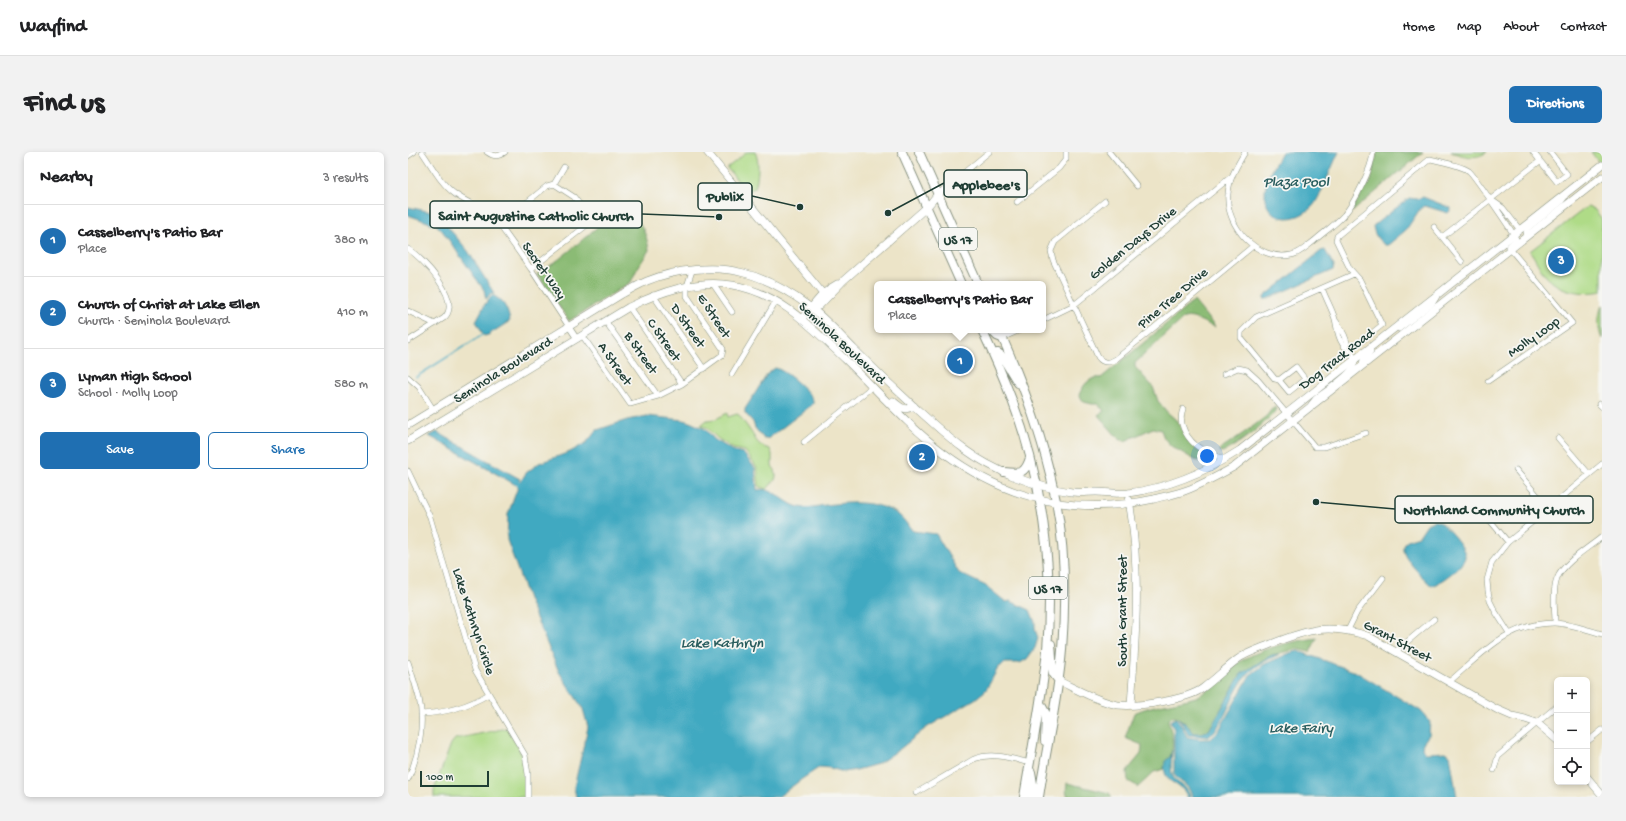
<!DOCTYPE html>
<meta charset="utf-8">
<style>
body{margin:0;font-family:"Gochi Hand",sans-serif;background:#f2f2f2;color:#202124}
.controls{position:absolute;right:12px;bottom:12px;display:grid;overflow:hidden;border-radius:6px;box-shadow:0 2px 6px #0003}
.controls button{width:36px;height:36px;display:grid;place-items:center;padding:0;border:0;border-bottom:1px solid #e0e0e0;background:#fff;color:#202124;font:20px sans-serif}
.scale{position:absolute;left:12px;bottom:10px;width:69px;box-sizing:border-box;padding-left:4px;border:2px solid #1f3d34;border-top:0;font-size:11px;line-height:14px;white-space:nowrap;color:#1f3d34;-webkit-text-stroke:3px #f6f6f2;paint-order:stroke}
.you{position:absolute;left:799px;top:304px;width:14px;height:14px;margin:-10px;border:3px solid #fff;border-radius:50%;background:#1a73e8;box-shadow:0 0 0 6px #1a73e833}
.badge{display:grid;place-items:center;width:26px;height:26px;border-radius:50%;background:#1f6fb2;color:#fff;font-size:13px;font-weight:700}
.pin{position:absolute;translate:-50% -50%;border:2px solid #fff;box-shadow:0 1px 4px #0006}
.popup{position:absolute;left:466px;top:129px;width:172px;height:52px;box-sizing:border-box;display:grid;place-content:center;border-radius:6px;background:#fff;filter:drop-shadow(0 1px 3px #0005);font-size:13px;white-space:nowrap;color:#757577}
.popup b{font-size:15px;color:#202124}
.popup::after{content:'';position:absolute;left:50%;top:100%;margin-left:-8px;border:8px solid transparent;border-top-color:#fff}
.list{margin:0;padding:0;list-style:none}
h2{display:flex;justify-content:space-between;align-items:center;height:52px;margin:0;padding:0 16px;font-size:17px}
h2 small{font-size:13px;font-weight:400;color:#757577}
.list li{display:grid;grid-template-columns:26px 1fr auto;gap:12px;align-items:center;box-sizing:border-box;height:72px;padding:0 16px;border-top:1px solid #e0e0e0}
.list b{display:block;font-size:15px;white-space:nowrap}
.list p{margin:0;font-size:13px;white-space:nowrap;color:#757577}
.list em{font-size:13px;font-style:normal;color:#757577}
.actions{display:flex;gap:8px;padding:12px 16px}
.actions a{flex:1;padding:9px 0;border:1px solid #1f6fb2;border-radius:6px;text-align:center;font-size:14px;color:#1f6fb2}
.actions .main{background:#1f6fb2;color:#fff}
.icon{flex:none;width:22px;height:22px;fill:none;stroke:currentColor;stroke-width:2;stroke-linecap:round;stroke-linejoin:round}
.map{position:relative;flex:none;width:1194px;height:645px;overflow:hidden;border-radius:6px}
header{display:flex;align-items:center;gap:24px;box-sizing:border-box;height:56px;padding:0 20px;background:#fff;border-bottom:1px solid #e0e0e0}
header strong{font-size:19px}
nav{display:flex;gap:22px;margin-inline-start:auto;font-size:14px}
.intro{display:flex;align-items:center;justify-content:space-between;box-sizing:border-box;height:96px;padding:0 24px}
h1{margin:0;font-size:28px}
.button{padding:10px 18px;border-radius:6px;background:#1f6fb2;color:#fff;font-size:14px;font-weight:700}
main{display:flex;gap:24px;padding:0 24px}
aside{flex:1;background:#fff;border-radius:6px;box-shadow:0 2px 6px #0003}
.map>svg:first-child{display:block}
</style>
<header>
<strong>Wayfind</strong>
<nav><a>Home</a><a>Map</a><a>About</a><a>Contact</a></nav>
</header>
<div class="intro"><h1>Find us</h1><a class="button">Directions</a></div>
<main>
<aside>
<h2>Nearby<small>3 results</small></h2>
<ul class="list">
<li><span class="badge">1</span><div><b>Casselberry's Patio Bar</b><p>Place</p></div><em>380 m</em></li>
<li><span class="badge">2</span><div><b>Church of Christ at Lake Ellen</b><p>Church · Seminola Boulevard</p></div><em>410 m</em></li>
<li><span class="badge">3</span><div><b>Lyman High School</b><p>School · Molly Loop</p></div><em>580 m</em></li>
</ul>
<div class="actions"><a class="main">Save</a><a>Share</a></div>
</aside>
<div class="map">
<svg width="1194" height="645" viewBox="0 0 1194 645">
<rect width="100%" height="100%" fill="#f6f6f2"/>
<filter id="ink" filterUnits="userSpaceOnUse"><feTurbulence type="fractalNoise" baseFrequency=".025" numOctaves="2"/><feDisplacementMap in="SourceGraphic" scale="8" xChannelSelector="R" yChannelSelector="G"/><feConvolveMatrix kernelMatrix="1 2 1 2 8 2 1 2 1" color-interpolation-filters="sRGB"/></filter>
<filter id="wash" filterUnits="userSpaceOnUse"><feTurbulence type="fractalNoise" baseFrequency=".012" numOctaves="4" result="noise"/><feDisplacementMap in="SourceGraphic" scale="16" xChannelSelector="R" yChannelSelector="G"/><feGaussianBlur stdDeviation="0.9" result="paint"/><feColorMatrix in="noise" values="0 0 0 0 0 0 0 0 0 0 0 0 0 0 0 0 0 1.4 0 .05"/><feComposite in="paint" operator="in"/></filter>
<g filter="url(#wash)">
<rect width="100%" height="100%" fill="#ece4c8"/>
<path fill="#afdb87" stroke="#678c5e" d="M339 0H347C352 9 350 26 347 36L338 39 319 16Z
M1043 0H1079C1068 8 1055 4 1043 0Z
M1183 0H1194V10L1192 12Z
M1180 54 1187 58 1194 67V139C1174 143 1151 140 1137 123 1131 116 1128 107 1122 99Z
M1194 153V187C1189 176 1190 164 1194 153Z
M319 261 320 265 329 262 331 263C334 268 338 272 341 277 348 286 348 294 362 297L364 302V314L367 318 368 324 367 328 359 337 351 335 349 316 337 299 326 297 309 286 299 276 293 273 299 268 308 267Z
M99 576C117 605 118 611 117 645H26V638L43 592 47 587Z"/>
<path fill="#8bbb74" stroke="#557c54" d="M969 0H1015L944 60V58L956 37 963 29Z
M213 56C231 64 238 79 241 98L229 117 223 130 161 169 129 122C160 104 184 77 213 56Z
M786 149 807 175C797 172 786 163 776 166L727 211V215L745 235 750 249 759 260 769 269 783 292 789 298 798 303 799 305 795 310 787 308 763 294 756 286 753 278 745 276 717 289 711 287 690 263 696 259 690 252H684L676 250 671 243C675 233 682 224 693 226Z
M867 255 868 257C864 267 823 299 813 300L812 297C827 287 842 277 856 266 861 263 862 257 867 255Z
M909 486 902 500 889 497 864 503 833 522 804 573 799 579 793 581H786C780 574 772 563 763 565L760 569C764 579 767 595 762 605 760 610 756 611 756 617L746 620 729 636V634L720 629 719 619 733 602 734 593 717 586 726 561C746 552 767 551 788 545 798 542 817 519 828 512 853 496 880 490 909 486Z
M659 631 701 641 704 645H660L658 639Z"/>
<path fill="#41a9c1" stroke="#30737a" d="M874 0H931C925 11 911 49 904 55 882 76 851 66 858 33 860 22 868 10 874 0Z
M1015 45 1043 56V58L1040 61 1017 54 1012 57 998 78 980 93H977C970 89 966 82 965 74L966 73 1001 46 1009 47Z
M0 55 28 61 31 64 60 99 86 141H83L78 147 76 138 33 77 28 73 0 63Z
M917 98 926 114 925 118 859 147H856V145L913 99Z
M84 143C96 148 100 158 102 169L80 183 76 184 68 169 77 152Z
M367 216C376 217 401 239 405 248V252L361 286 356 287 347 276 345 270 337 261V257L360 221Z
M239 264 276 268 284 271 297 277 307 288 326 299 335 301 347 316 349 338C365 334 377 352 391 355 400 357 409 354 418 353 442 350 470 348 491 363 496 367 500 374 505 379L528 382 551 421 578 434 598 450 602 449 622 458 627 470V477L630 486 627 496 619 507 612 511H597L590 516 578 538 567 547 518 576 492 597 470 612 448 618 436 620 422 616 412 615 394 627 370 645H168L166 635 180 575 175 557 151 520 120 447 99 388 100 362 111 332 118 321 131 311 162 300 178 291 189 278 219 268Z
M29 280 112 327 108 333 21 284Z
M1025 369C1027 369 1029 369 1031 370 1038 374 1059 397 1057 405 1055 415 1033 430 1024 434 1017 428 992 404 995 393 997 387 1006 386 1011 384L1019 372Z
M890 499 948 520 1013 559 1022 570 1021 583 1015 591 1014 597 1018 601 1038 600 1042 603 1049 645H784C780 629 771 632 766 622V577L762 569 768 566 774 574 779 585 792 587H803L811 578 842 523 857 512 882 501Z
M872 502C861 507 850 512 840 522 824 538 820 568 801 585L780 583 776 574 770 566 779 573 786 581H793L799 579 804 573 833 522 855 508 864 503Z
M764 598C764 605 761 620 766 626 772 635 778 631 782 645H779C776 630 752 634 757 609L762 605Z"/>
<g fill="none" stroke-linecap="round" stroke-linejoin="round">
<path stroke="#41a9c1" stroke-width="1.5" d="M8 225 74 183"/>
<path stroke="#41a9c1" stroke-width="5" d="M103 327 111 332"/>
</g>
</g>
<g filter="url(#ink)">
<g fill="none" stroke-linecap="round" stroke-linejoin="round">
<defs>
<path id="street" d="M14 0C24 14 33 32 47 42 59 51 73 55 85 64L123 117 169 187
M79 0C86 5 90 5 97 0
M701 0 729 34
M837 0C829 14 821 26 820 42 817 74 850 110 883 103 892 102 899 94 906 89 916 80 927 73 936 63 947 50 964 16 965 0
M1125 0 1149 30 1159 22 1142 0
M0 4 6 0
M146 32 156 15
M530 42 581 0
M697 49 647 90 643 99 645 108 690 205C695 212 701 211 708 207L845 94
M1085 49 1095 56 1112 78
M609 50 651 16 658 7V0
M91 73 139 34 146 32 166 45 175 57 179 73 123 117
M1026 75 1034 85
M1119 85 1118 80 1120 76 1153 50 1157 45
M0 97C15 106 55 149 36 166L0 189
M1054 110 1034 85 1132 9
M305 132 324 160
M245 143 296 217
M221 155 274 232
M0 159 27 172
M635 168 666 153 824 24
M928 169C935 178 939 187 941 198
M198 170 250 244
M991 177 1024 152 1028 146
M174 183 222 252 250 244 274 232 314 203 315 197 279 144V134L284 119
M594 186 612 178
M954 189 974 173 952 128 942 117 928 88 929 84 1022 7C1031 9 1054 14 1061 19 1066 23 1107 83 1108 87L1100 95
M953 215 955 208 963 199
M324 222 368 149
M816 222 830 216 839 218 850 228 907 295H916L958 281
M0 225 11 235 25 257
M871 228 888 215 897 227 881 240 871 228 867 227 833 186V180L848 165 946 122
M1080 229 1164 171 1103 98
M903 252 907 247C916 240 943 222 946 213 951 203 937 198 934 191 929 183 929 175 927 167 924 157 918 147 914 136
M1191 252 1194 255
M775 257C769 272 780 289 793 297 800 302 809 304 817 307
M1150 286 1181 322
M396 290 465 234
M1108 318 1140 356
M0 319 22 365 67 518 117 603 120 622V645
M1060 349 1070 354 1100 390
M1147 471C1147 457 1144 440 1149 427 1154 412 1181 395 1194 385
M940 478 949 460 975 426
M1101 481 1087 459 1082 449 1080 439 1079 428 1084 410 1100 390 1194 312
M987 500 1026 467
M0 510C4 522 8 534 11 546 17 572 11 603 0 627
M1041 530C1074 502 1099 471 1146 471 1159 471 1181 478 1194 482
M13 562C36 561 61 554 81 542
M1129 571 1149 554
M1179 590 1194 578
M1086 618 1090 604 1129 571
M508 641 566 607C585 600 602 606 622 611"/>
<path id="secondary" d="M299 0 415 142
M404 156 411 154 436 128 519 55 530 42
M394 166C407 153 412 141 429 132
M485 249C492 255 497 260 506 254
M0 273 214 142C222 138 230 133 239 129 268 117 306 113 336 121 360 127 383 141 402 155 418 167 432 183 446 197 467 218 488 238 510 258 525 271 539 285 556 297 586 319 626 335 664 340 672 341 680 340 688 340 699 340 710 342 720 341 760 336 799 319 832 298L1194 13
M0 289 221 155C252 140 288 127 324 133 373 141 404 176 438 208 470 239 500 274 536 301 599 348 669 364 746 347 757 344 769 342 779 338 795 332 811 323 826 315L1194 25
M721 348C733 416 728 484 723 553
M651 529C668 537 691 550 710 553 730 555 779 548 795 536 807 527 818 516 830 507 840 500 852 497 863 492 901 477 920 471 960 484L1088 557 1104 564 1117 567 1129 571 1149 588
M1179 625 1194 643"/>
<path id="primary" d="M494 0 553 132
M511 0 570 132
M574 178C585 201 595 224 604 248 634 326 646 414 639 498 634 547 624 596 616 645
M583 178 589 184 594 186
M591 178C614 229 633 280 645 335 657 386 658 446 654 498 650 548 638 596 631 645
M585 202 590 201 593 203 610 231
M596 320C612 322 617 322 622 306
M643 492 645 521 651 529
M632 551 638 562 637 589
M623 620 625 632 624 645"/>
</defs>
<use href="#street" stroke="#86907e" stroke-width="6"/>
<use href="#secondary" stroke="#86907e" stroke-width="8"/>
<use href="#primary" stroke="#86907e" stroke-width="10"/>
<use href="#street" stroke="#fff" stroke-width="5"/>
<use href="#secondary" stroke="#fff" stroke-width="7"/>
<use href="#primary" stroke="#fff" stroke-width="8"/>
</g>
</g>
<g text-anchor="middle" stroke-width="3.5" stroke-linejoin="round" paint-order="stroke">
<g fill="#f6f6f2" stroke="#60746d" stroke-width="1">
<rect x="531" y="76" width="38" height="22" rx="3"/>
<rect x="621" y="425" width="38" height="22" rx="3"/>
</g>
<g font-size="13" font-weight="bold" fill="#1f3d34">
<text x="550" y="92">US 17</text>
<text x="640" y="441">US 17</text>
</g>
<g font-size="14" fill="#1f3d34" stroke="#f6f6f2">
<text transform="translate(724 90) rotate(-39)" y="5">Golden Days Drive</text>
<text transform="translate(137 118) rotate(55)" y="5">Secret Way</text>
<text transform="translate(764 145) rotate(-40)" y="5">Pine Tree Drive</text>
<text transform="translate(307 163) rotate(57)" y="5">E Street</text>
<text transform="translate(281 173) rotate(55)" y="5">D Street</text>
<text transform="translate(1125 184) rotate(-35)" y="5">Molly Loop</text>
<text transform="translate(257 187) rotate(55)" y="5">C Street</text>
<text transform="translate(435 190) rotate(43)" y="5">Seminola Boulevard</text>
<text transform="translate(234 200) rotate(55)" y="5">B Street</text>
<text transform="translate(928 206) rotate(-38)" y="5">Dog Track Road</text>
<text transform="translate(208 211) rotate(55)" y="5">A Street</text>
<text transform="translate(94 217) rotate(-32)" y="5">Seminola Boulevard</text>
<text transform="translate(713 459) rotate(-90)" y="5">South Grant Street</text>
<text transform="translate(67 469) rotate(72)" y="5">Lake Kathryn Circle</text>
<text transform="translate(990 488) rotate(28)" y="5">Grant Street</text>
</g>
<g font-size="15" font-style="italic" fill="#295d5e" stroke="#f6f6f2">
<text x="888" y="34">Plaza Pool</text>
<text x="314" y="495">Lake Kathryn</text>
<text x="893" y="580">Lake Fairy</text>
</g>
</g>
<path fill="none" stroke="#1f3d34" stroke-width="1.5" d="M480 61L536 31M392 55L344 44M311 65L234 62M908 350L987 357"/>
<g fill="#1f3d34" stroke="#f6f6f2" stroke-width="1.5">
<circle cx="480" cy="61" r="4"/>
<circle cx="392" cy="55" r="4"/>
<circle cx="311" cy="65" r="4"/>
<circle cx="908" cy="350" r="4"/>
</g>
<g fill="#f6f6f2" stroke="#1f3d34" stroke-width="1.5">
<rect x="536" y="18" width="83" height="27" rx="4"/>
<rect x="290" y="31" width="54" height="27" rx="4"/>
<rect x="22" y="49" width="212" height="27" rx="4"/>
<rect x="987" y="344" width="198" height="27" rx="4"/>
</g>
<g font-size="15" text-anchor="middle" font-weight="bold" fill="#1f3d34">
<text x="578" y="37">Applebee's</text>
<text x="317" y="49">Publix</text>
<text x="128" y="68">Saint Augustine Catholic Church</text>
<text x="1086" y="362">Northland Community Church</text>
</g>
</svg>
<div class="controls">
<button>+</button>
<button>−</button>
<button><svg class="icon" aria-label="locate" viewBox="0 0 24 24"><circle cx="12" cy="12" r="6"/><path d="M12 2v4M12 18v4M2 12h4M18 12h4"/></svg></button>
</div>
<div class="scale">100 m</div>
<div class="you"></div>
<div class="pin badge" style="left:552px;top:209px">1</div>
<div class="popup"><b>Casselberry's Patio Bar</b>Place</div>
<div class="pin badge" style="left:514px;top:305px">2</div>
<div class="pin badge" style="left:1153px;top:109px">3</div>
</div>
</main>
